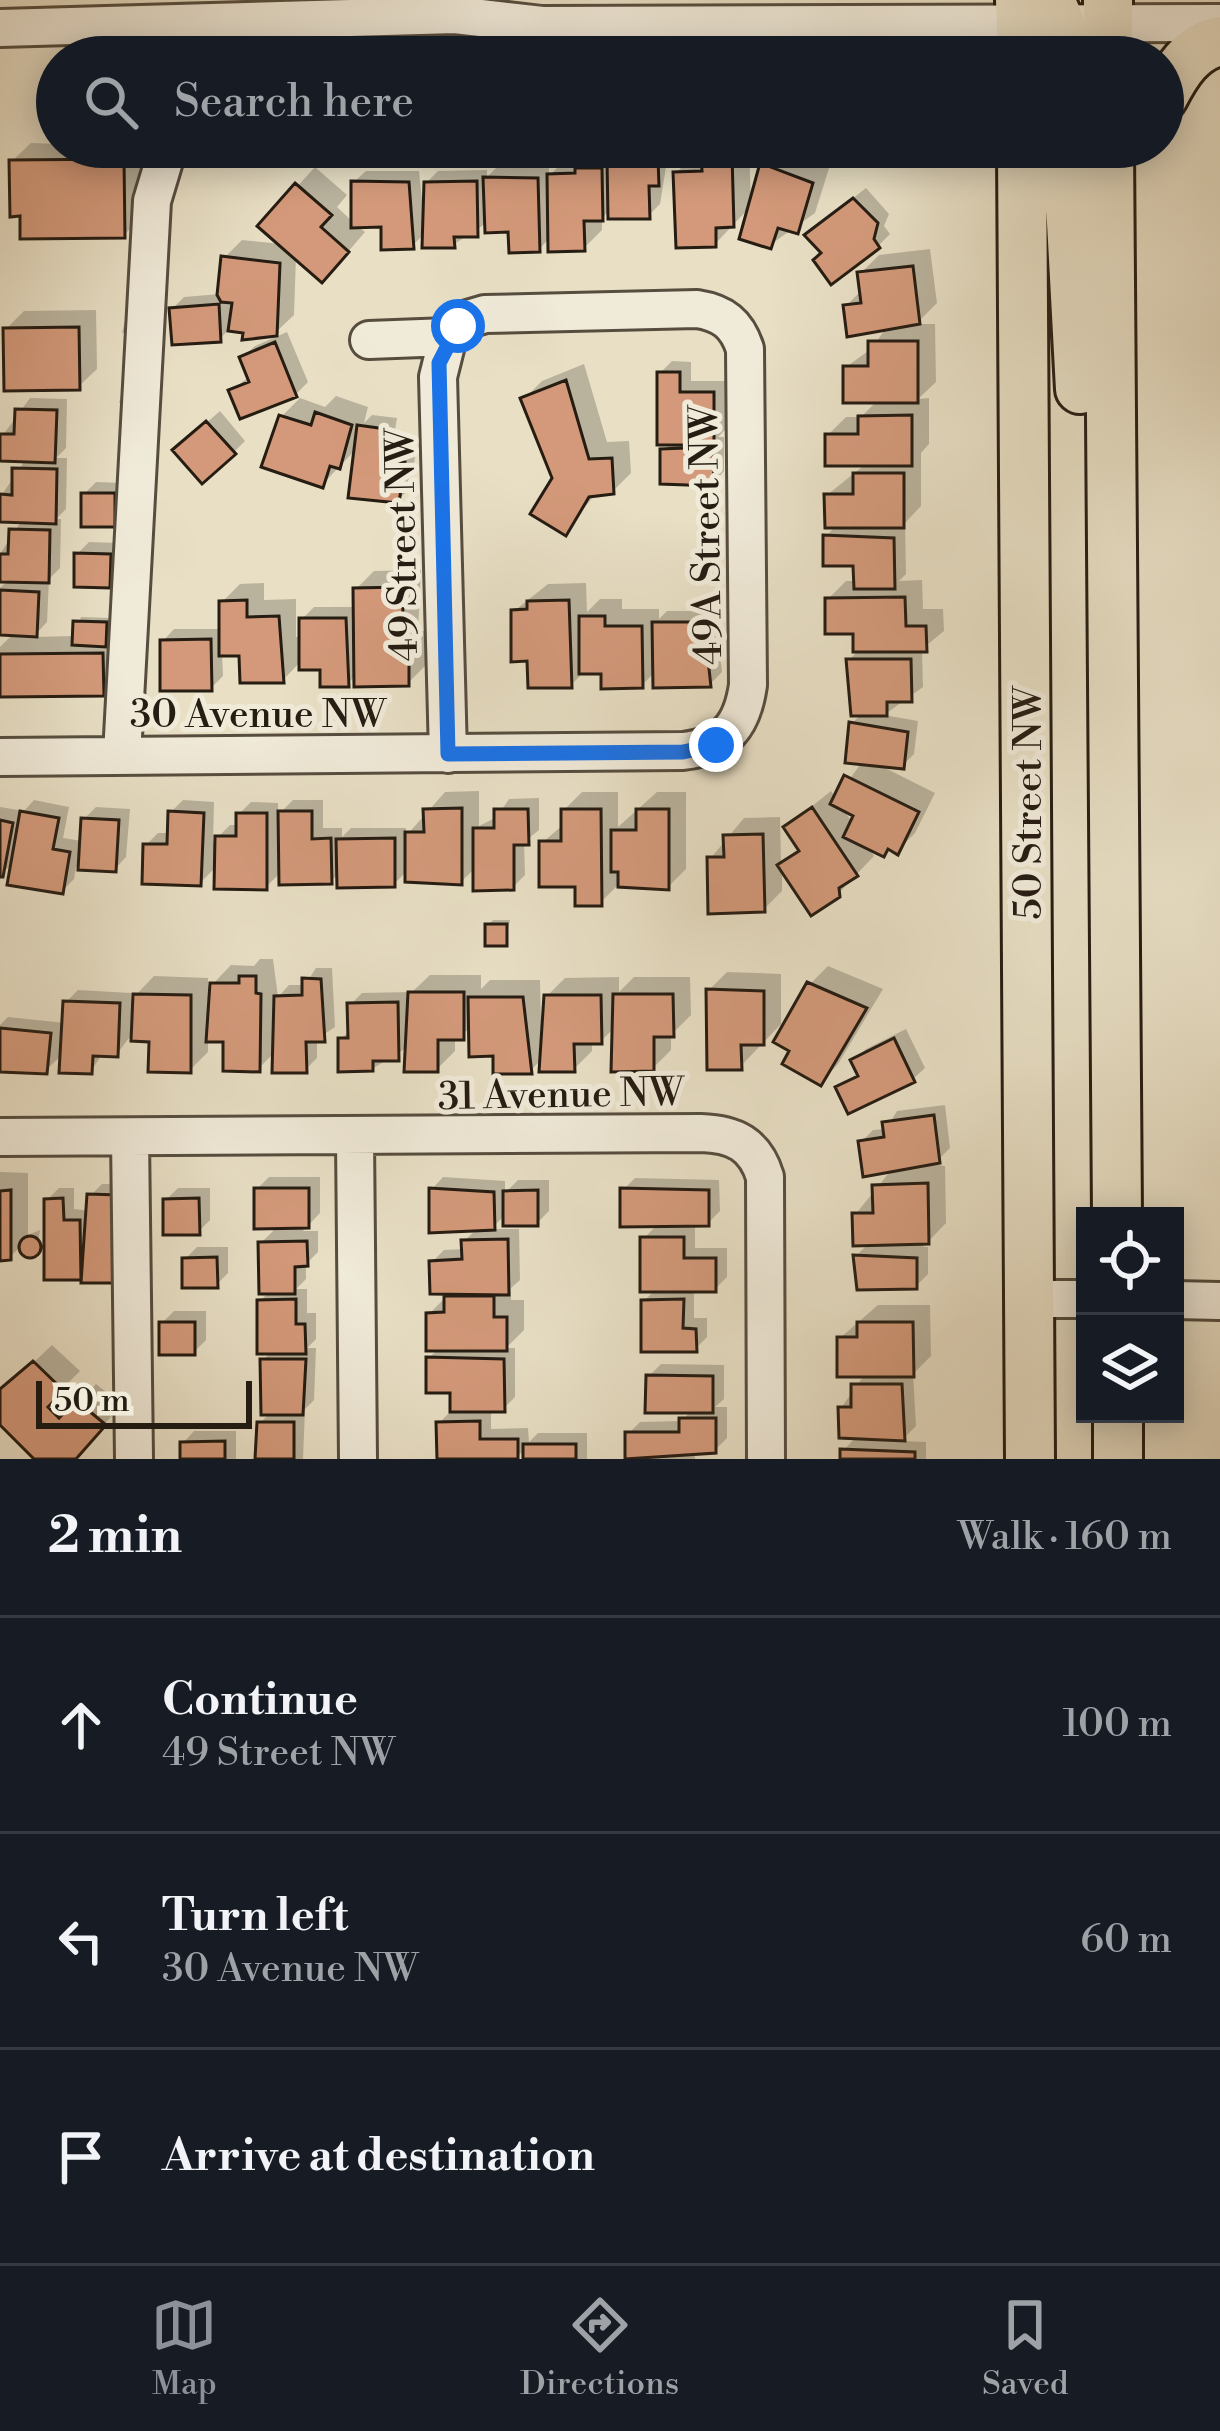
<!DOCTYPE html>
<meta charset="utf-8">
<style>
body{margin:0;font-family:"Libre Bodoni",serif;background:#242831;color:#f1f3f6}
.controls{position:absolute;right:36px;bottom:36px;display:grid;overflow:hidden;border-radius:0px;box-shadow:0 6px 30px #0003}
.controls button{width:108px;height:108px;display:grid;place-items:center;padding:0;border:0;border-bottom:3px solid #363941;background:#171b24;color:#f1f3f6;font:60px sans-serif}
.scale{position:absolute;left:36px;bottom:30px;width:216px;box-sizing:border-box;padding-left:12px;border:6px solid #251c12;border-top:0;font-size:33px;line-height:42px;white-space:nowrap;color:#251c12;-webkit-text-stroke:9px #f0ead9;paint-order:stroke}
.stop{position:absolute;width:36px;height:36px;margin:-27px;border:9px solid #1a73e8;border-radius:50%;background:#fff}
.stop.end{background:#1a73e8;border-color:#fff;box-shadow:0 3px 12px #0008}
.list{margin:0;padding:0;list-style:none}
h2{display:flex;justify-content:space-between;align-items:center;height:156px;margin:0;padding:0 48px;font-size:51px}
h2 small{font-size:39px;font-weight:400;color:#9ea1a6}
.list li{display:grid;grid-template-columns:78px 1fr auto;gap:36px;align-items:center;box-sizing:border-box;height:216px;padding:0 48px;border-top:3px solid #363941}
.list b{display:block;font-size:45px;white-space:nowrap}
.list p{margin:0;font-size:39px;white-space:nowrap;color:#9ea1a6}
.list em{font-size:39px;font-style:normal;color:#9ea1a6}
.icon{flex:none;width:66px;height:66px;fill:none;stroke:currentColor;stroke-width:2;stroke-linecap:round;stroke-linejoin:round}
.map{position:relative;flex:none;width:1220px;height:1459px;overflow:hidden}
.search{position:absolute;background:#171b24;box-shadow:0 6px 30px #0003;left:36px;right:36px;top:36px;height:132px;display:flex;align-items:center;gap:30px;box-sizing:border-box;padding:0 42px;border-radius:66px;color:#9ea1a6;font-size:45px}
.sheet{height:804px;background:#171b24}
nav{display:flex;justify-content:space-around;align-items:center;box-sizing:border-box;height:168px;border-top:3px solid #363941;background:#171b24;font-size:33px;color:#9ea1a6}
nav a{display:grid;justify-items:center;gap:6px}
nav .on{color:#8c9099}
.map>svg:first-child{display:block}
</style>
<div class="map">
<svg width="1220" height="1459" viewBox="0 0 1220 1459">
<rect width="100%" height="100%" fill="#e8dfc5"/>
<filter id="stains"><feTurbulence type="fractalNoise" baseFrequency=".00167" numOctaves="4"/><feColorMatrix values="0 0 0 0 .2 0 0 0 0 .09 0 0 0 0 .02 0 0 0 .5 -.17"/></filter>
<radialGradient id="worn" r=".72"><stop offset=".6" stop-color="#630" stop-opacity="0"/><stop offset="1" stop-color="#630" stop-opacity=".3"/></radialGradient>
<path fill="#0003" fill-rule="evenodd" d="M31 143 141 147 142 217 124 235 12 161Z
M713 147H749L751 204 763 165 781 147 830 165 815 213 770 245 752 205 715 244 676 173 694 155Z
M669 148 660 204 648 216 611 209 602 218V230L584 248 551 237 539 249 511 229 488 222 453 245 425 233 412 246 384 224 356 225 365 232 340 261 296 257 294 315 275 333 230 328 220 339 172 309 184 297 220 294 224 258 242 240 281 244 261 226 315 167 347 195 337 207 354 223V182L366 171H419L422 200H426V183L438 171 487 170V177L498 166 549 168V176L568 157Z
M866 188 889 214 884 226 890 234 878 246 825 252 820 224Z
M930 249 937 303 916 324H935L936 382 918 399 929 398V444L921 453V506L905 523 906 574 899 581 922 580 923 609H943L944 631 922 649 923 687 884 715 918 721 914 754 902 766 877 764 935 793 915 833 897 851 868 846 874 856 838 894 782 867V891L764 909 710 859 744 818 780 817 781 865 800 847 786 827 831 791 836 798 862 762 852 723 863 713 849 660 860 649 856 631 828 599 846 581H857L856 563 826 536 837 525 827 495 867 463 828 435 846 417H861L878 400 846 367 871 349 887 327 846 306 862 290 860 274 879 255ZM842 807 857 815 853 824Z
M96 310 97 369 78 387 6 329 24 311Z
M127 312H145L141 332 122 333Z
M287 332 308 382 296 394 231 391 250 376 243 357 255 346Z
M672 361 691 362V381H725V430L718 437H724V471L713 483 663 451 672 442 660 373Z
M584 364 607 442 629 441 631 473 613 491 596 493 565 532 555 478 524 399 542 381Z
M125 380 139 404 119 403Z
M336 396 368 407 364 423 372 415 397 418 393 442 401 443 400 449 416 451 410 488 398 500 357 448 322 485 281 417 300 398 325 407Z
M30 398 67 399 66 448 56 458H67L66 509 56 519H61L60 568 49 579 47 622 33 637 75 636 81 617 111 618 110 636H120L121 675 102 693 0 694V647L14 633 0 632V588L9 580 0 579V554L22 520 1 496 26 459 3 435Z
M220 411 245 441 234 452 188 439Z
M96 482 125 483V512L113 524 84 494Z
M89 542 121 543 120 573 108 585 77 554Z
M421 570 418 631H426V665L408 683 357 674 347 684 302 660 283 680 242 653H222L223 676 211 688 163 641 174 629H222V602L240 584 264 583V600L296 599V637H302V619L314 607H356V589L374 571Z
M586 583 587 612 600 599H622V609H659V619L667 611H715L722 672 710 684 656 671 642 685 604 671H585L571 685 530 658 514 611 548 584Z
M479 791V826L497 817 509 799 539 798V830L524 842 525 875 513 887 476 867 461 882 408 870 394 884 340 872 331 881 282 871 266 887 217 866 200 883 146 845 158 833H170L171 812 183 800 214 802 213 842 230 825H239V814L251 802 278 803V815L293 800H323V828H342V837L351 828H406V836L445 792Z
M582 792H618V827L657 792H686V869L668 887 619 884 600 903 542 843 564 824V810Z
M34 800 69 807 63 838 82 841 84 819 96 807 130 809 126 857 115 869 76 867 74 879 62 891 14 863 0 874V807L24 811Z
M493 920H510L505 943 488 925Z
M260 959H273L278 997 289 985H305L316 968H332L335 1027 317 1039V1058L305 1070 276 1051 259 1068 226 1039H208V1052L190 1070 152 1039 129 1038 117 1054 103 1053 91 1071 63 1054 45 1071 0 1069V1025L8 1017 65 1023 66 1002 78 990 131 993V1000L154 976 208 978V989L231 965 254 966Z
M828 966 883 989 838 1064 820 1083 793 1050 810 984Z
M727 972 781 974V1024L740 1067 709 990Z
M430 975H481V989L490 980H540L541 1021H545L547 996 565 978 619 977V992L634 977H690L691 1015 671 1035V1050L653 1068 615 1027 601 1041H592V1051L574 1069 543 1058 530 1071 496 1053 472 1028 455 1037V1051L437 1069 408 1047 372 1069 341 1039 350 1030V1005L362 993 412 992Z
M906 1029 925 1068 913 1079 839 1088 859 1072 854 1060 866 1049Z
M945 1105 950 1148 938 1160 923 1163 945 1166 946 1223 923 1247H928V1274L916 1286 856 1256 869 1243 855 1215 892 1169 861 1142 873 1130 886 1129 897 1111Z
M0 1172 28 1173V1235L40 1230 36 1256H25L27 1240 10 1257 0 1258Z
M269 1177H320V1213L303 1231H318V1252L306 1264V1279L296 1289H307V1313H316V1339L307 1348H316L314 1400 305 1409 303 1459H258L260 1423 271 1412 263 1360 272 1351 260 1301 270 1291 261 1243 279 1225 257 1189Z
M443 1177 505 1181V1193L518 1180H549V1211L537 1223 506 1214 491 1229H519L520 1280 511 1288V1300H524V1330L506 1348H515V1397L503 1409H491V1429L528 1428 529 1442 538 1433H587V1459H526V1448L517 1457 440 1459 439 1423 451 1411 453 1390 429 1358 439 1348 429 1314 452 1291 432 1262 444 1250 464 1249V1241L478 1228 432 1189Z
M635 1178 719 1180 720 1211 708 1223H695V1248H727V1277L715 1289H694V1318H707V1337L695 1349 644 1301 656 1289 643 1239 658 1224 623 1190Z
M102 1184H130L117 1280 47 1277V1200L59 1188H74V1209L90 1211V1196Z
M178 1188H210V1220L198 1232 166 1200Z
M197 1247H228V1273L216 1285 185 1259Z
M878 1305H930L931 1356 913 1374 916 1426 901 1441 926 1442V1459H843V1451L857 1436 841 1408 865 1374 840 1338Z
M174 1311H206V1340L194 1352 162 1323Z
M52 1345 80 1371 64 1387 79 1402 96 1384 122 1405 72 1459H38L0 1421V1394Z
M661 1364 724 1365V1399L715 1407H727V1438L715 1450H695V1459H628V1434L640 1422 682 1421 691 1410 649 1376Z
M194 1431H236V1459H183V1443Z"/>
<path fill="#d3997a" stroke="#251c12" stroke-width="3" d="M732 154 734 227 716 228V247L676 248 673 172 702 171 701 155Z
M124 159 125 238 20 239V216L10 217 9 160Z
M607 159H658L659 186H649L650 219H608Z
M760 163 813 183 798 234 778 228 771 249 739 239Z
M575 168H602L603 221H584L585 251 548 252 547 174 575 173Z
M483 177 538 178 540 252 509 253 508 232 485 233Z
M351 181 409 182 414 249 381 250V227L351 228Z
M477 181 478 237H454L455 248H422L424 182Z
M295 183 332 215 321 227 349 252 322 283 257 226Z
M853 198 878 223 874 239 880 248 831 285 813 260 821 253 804 235Z
M221 256 280 263 277 336 242 340 243 333 228 331 232 303 221 302 217 295Z
M913 266 920 324 847 337 843 305 861 303 857 272Z
M219 304 221 342 172 345 169 308Z
M79 327 80 390 4 391 3 328Z
M868 341H918V403H843V366H868Z
M275 342 297 397 240 419 228 390 249 382 239 357Z
M657 372H680V392H714V445H657Z
M566 380 589 459 612 458 614 494 589 497 566 536 530 514 552 478 520 398Z
M15 409 57 410 55 463 0 461V434H14Z
M315 412 352 425 340 469 330 466 323 488 261 467 279 415 311 425Z
M912 415V466H825V434H858V416Z
M206 421 236 454 202 484 172 450Z
M357 425 386 429 383 453 391 454 390 460 405 462 399 503 348 498Z
M713 447 714 486 660 484V449Z
M12 468 57 469 56 524 0 522V494L12 495Z
M853 473H904V528H825L824 494H853Z
M81 493H115V527H81Z
M9 529 50 530 49 583 0 582V554H8Z
M823 535 894 538 895 589H854L853 566H823Z
M74 553 111 554 110 588 74 587Z
M404 587 401 648H409V686L354 687 353 588Z
M0 590 39 592 37 637 0 635Z
M905 597 906 626H926L927 652H853V634H825V598Z
M247 600V617L279 616 284 683H240L239 656H219V601Z
M569 600 572 688H528L527 661 511 662V610L527 609V601Z
M579 616H605V626H642L643 688 601 689V674H579Z
M299 618H346L349 687H320V670H299Z
M73 621 107 622 106 647 72 645Z
M652 622H704L711 687 653 688Z
M211 639 212 691H160V640Z
M103 653 104 696 0 697V654Z
M846 659H911L912 702H887V716H851Z
M849 722 908 732 904 769 845 763Z
M844 775 919 812 898 855 888 849 884 857 843 837 853 816 830 804Z
M812 807 858 876 839 888 840 897 811 916 777 865 799 851 783 827Z
M462 808V885L405 882V832H424L423 809Z
M494 809H528L529 845H514V890L473 891V828H494Z
M561 809H601L602 906H575V887H539V841H561Z
M636 809H669V890L618 887V872H611V830H636Z
M20 811 59 818 53 849 70 852 63 894 7 885Z
M168 811 204 813 201 886 142 884 143 844H167Z
M278 811H312V839L331 838 332 884 279 885Z
M236 813H267V890L214 889 215 836H236Z
M81 818 119 820 116 872 78 870Z
M0 820 13 823 3 877H0Z
M763 834 765 912 708 914 707 857H724L723 835Z
M395 838V887L337 888 336 839Z
M485 924H507V946H485Z
M239 976H256V993L261 994 260 1072 223 1071V1042H206L210 983H239Z
M302 978 321 979 325 1042H306L307 1073H272L274 996 302 995Z
M807 982 867 1008 821 1086 782 1064 789 1051 773 1042Z
M706 989 764 991V1045H741L742 1070H707Z
M408 992H464V1040H438V1072H404Z
M133 994 191 995V1073L148 1072 149 1042 131 1041Z
M613 994H673L674 1037H654V1071L611 1072Z
M544 995H601L602 1044H574L575 1072H539Z
M468 997H523L532 1074H493V1056L469 1057Z
M63 1001 120 1003 118 1057 93 1056 92 1074 59 1073Z
M398 1002 399 1061H373V1071L338 1072V1038H348L347 1003Z
M0 1028 51 1033 47 1074 0 1072Z
M894 1038 915 1082 848 1114 835 1087 858 1076 850 1060Z
M934 1115 940 1163 863 1177 858 1141 884 1137 882 1122Z
M928 1183 929 1244 853 1246 852 1213H873L872 1185Z
M254 1188H309V1228L254 1229Z
M429 1188 494 1192 495 1230 429 1233Z
M620 1188 709 1190V1226L620 1227Z
M11 1190V1260L0 1261V1191Z
M538 1190V1226H503V1191Z
M87 1194 119 1195 118 1283H81Z
M63 1198 64 1220H80L81 1280H44V1199Z
M199 1198 200 1235H163V1199Z
M19 1247a11 11 0 1 1 22 0a11 11 0 1 1-22 0Z
M640 1237H684V1258H716V1292H640Z
M508 1239 509 1295 430 1294 429 1261 462 1259 461 1240Z
M307 1241 308 1266 295 1267V1294H259L258 1242Z
M853 1255 917 1258V1289L857 1290Z
M217 1257 218 1288H182V1258Z
M444 1296H494V1317H507V1351H426V1313L444 1312Z
M296 1299V1324H305L306 1354H257V1300Z
M684 1299 683 1328 696 1329 697 1352H641V1300Z
M159 1322H195V1355H159Z
M857 1322H913L914 1377H837V1337H857Z
M426 1357 504 1359 505 1412H450V1393H426Z
M260 1359H306L303 1415H261Z
M33 1361 64 1391 48 1407 59 1418 76 1400 106 1425 76 1459H34L0 1425V1389Z
M646 1375 713 1376V1413H645Z
M851 1384H902L905 1441 839 1438 838 1407H851Z
M679 1418H716V1453L625 1459V1432H679Z
M480 1421V1439H518V1459H437L436 1422Z
M257 1422H294V1459H255Z
M225 1441V1459H180V1442Z
M523 1444H576V1459H523Z
M840 1449 915 1452V1459H840Z"/>
<g fill="none" stroke-linecap="round" stroke-linejoin="round">
<defs>
<path id="minor" d="M0 28 455 15 542 25 1220 23
M448 754 438 377 448 337
M122 755 152 201 167 151
M0 757 683 751C725 746 742 727 748 685L745 349C737 324 723 313 697 309L485 314 468 319 448 337 369 340
M0 1137 701 1133C734 1134 755 1144 765 1177L766 1459
M130 1137 134 1459
M355 1137 358 1459
M1030 1299H1085
M1175 1300 1220 1301"/>
<path id="major" d="M1020 0 1022 57
M1050 0 1060 23 1061 57
M1108 0V57
M1163 97C1176 72 1191 47 1220 41
M1022 147 1030 1459
M1067 147 1080 389
M1109 147 1117 1216
M1118 1414V1459"/>
</defs>
<use href="#minor" stroke="#564d3f" stroke-width="42"/>
<use href="#major" stroke="#251c12" stroke-width="54"/>
<use href="#minor" stroke="#f0ead9" stroke-width="36"/>
<use href="#major" stroke="#e8dfc5" stroke-width="48"/>
</g>
<g fill="none" stroke-linecap="round" stroke-linejoin="round">
<path stroke="#1a73e8" stroke-width="15" d="M458 326 439 363 448 754 683 752 716 745"/>
</g>
<g text-anchor="middle" stroke-width="10" stroke-linejoin="round" paint-order="stroke">
<g font-size="39" fill="#251c12" stroke="#f0ead9">
<text transform="translate(705 535) rotate(-91)" y="14">49A Street NW</text>
<text transform="translate(401 545) rotate(-91)" y="14">49 Street NW</text>
<text x="258" y="727">30 Avenue NW</text>
<text transform="translate(1027 803) rotate(-90)" y="14">50 Street NW</text>
<text transform="translate(561 1093) rotate(-1)" y="14">31 Avenue NW</text>
</g>
</g>
<rect width="100%" height="100%" filter="url(#stains)"/>
<rect width="100%" height="100%" fill="url(#worn)"/>
</svg>
<div class="controls">
<button><svg class="icon" aria-label="locate" viewBox="0 0 24 24"><circle cx="12" cy="12" r="6"/><path d="M12 2v4M12 18v4M2 12h4M18 12h4"/></svg></button>
<button><svg class="icon" aria-label="layers" viewBox="0 0 24 24"><path d="M12 4l9 5-9 5-9-5zM3 14l9 5 9-5"/></svg></button>
</div>
<div class="scale">50 m</div>
<div class="stop" style="left:458px;top:326px"></div>
<div class="stop end" style="left:716px;top:745px"></div>
<div class="search"><svg class="icon" aria-label="search" viewBox="0 0 24 24"><circle cx="10" cy="10" r="6"/><path d="M15 15l6 6"/></svg>Search here</div>
</div>
<section class="sheet">
<h2>2 min<small>Walk · 160 m</small></h2>
<ul class="list">
<li><svg class="icon" aria-label="ahead" viewBox="0 0 24 24"><path d="M12 20V5M6 11l6-6 6 6"/></svg><div><b>Continue</b><p>49 Street NW</p></div><em>100 m</em></li>
<li><svg class="icon" aria-label="left" viewBox="0 0 24 24"><path d="M17 20v-9H6M10 6l-5 5 5 5"/></svg><div><b>Turn left</b><p>30 Avenue NW</p></div><em>60 m</em></li>
<li><svg class="icon" aria-label="arrive" viewBox="0 0 24 24"><path d="M6 21V4h12l-3 4 3 4H6"/></svg><div><b>Arrive at destination</b></div></li>
</ul>
</section>
<nav>
<a class="on"><svg class="icon" aria-label="map" viewBox="0 0 24 24"><path d="M3 6l6-2 6 2 6-2v14l-6 2-6-2-6 2zM9 4v14M15 6v14"/></svg>Map</a>
<a><svg class="icon" aria-label="directions" viewBox="0 0 24 24"><path d="M12 3l9 9-9 9-9-9zM9 14v-3h6M13 9l2 2-2 2"/></svg>Directions</a>
<a><svg class="icon" aria-label="saved" viewBox="0 0 24 24"><path d="M7 4h10v16l-5-4-5 4z"/></svg>Saved</a>
</nav>
